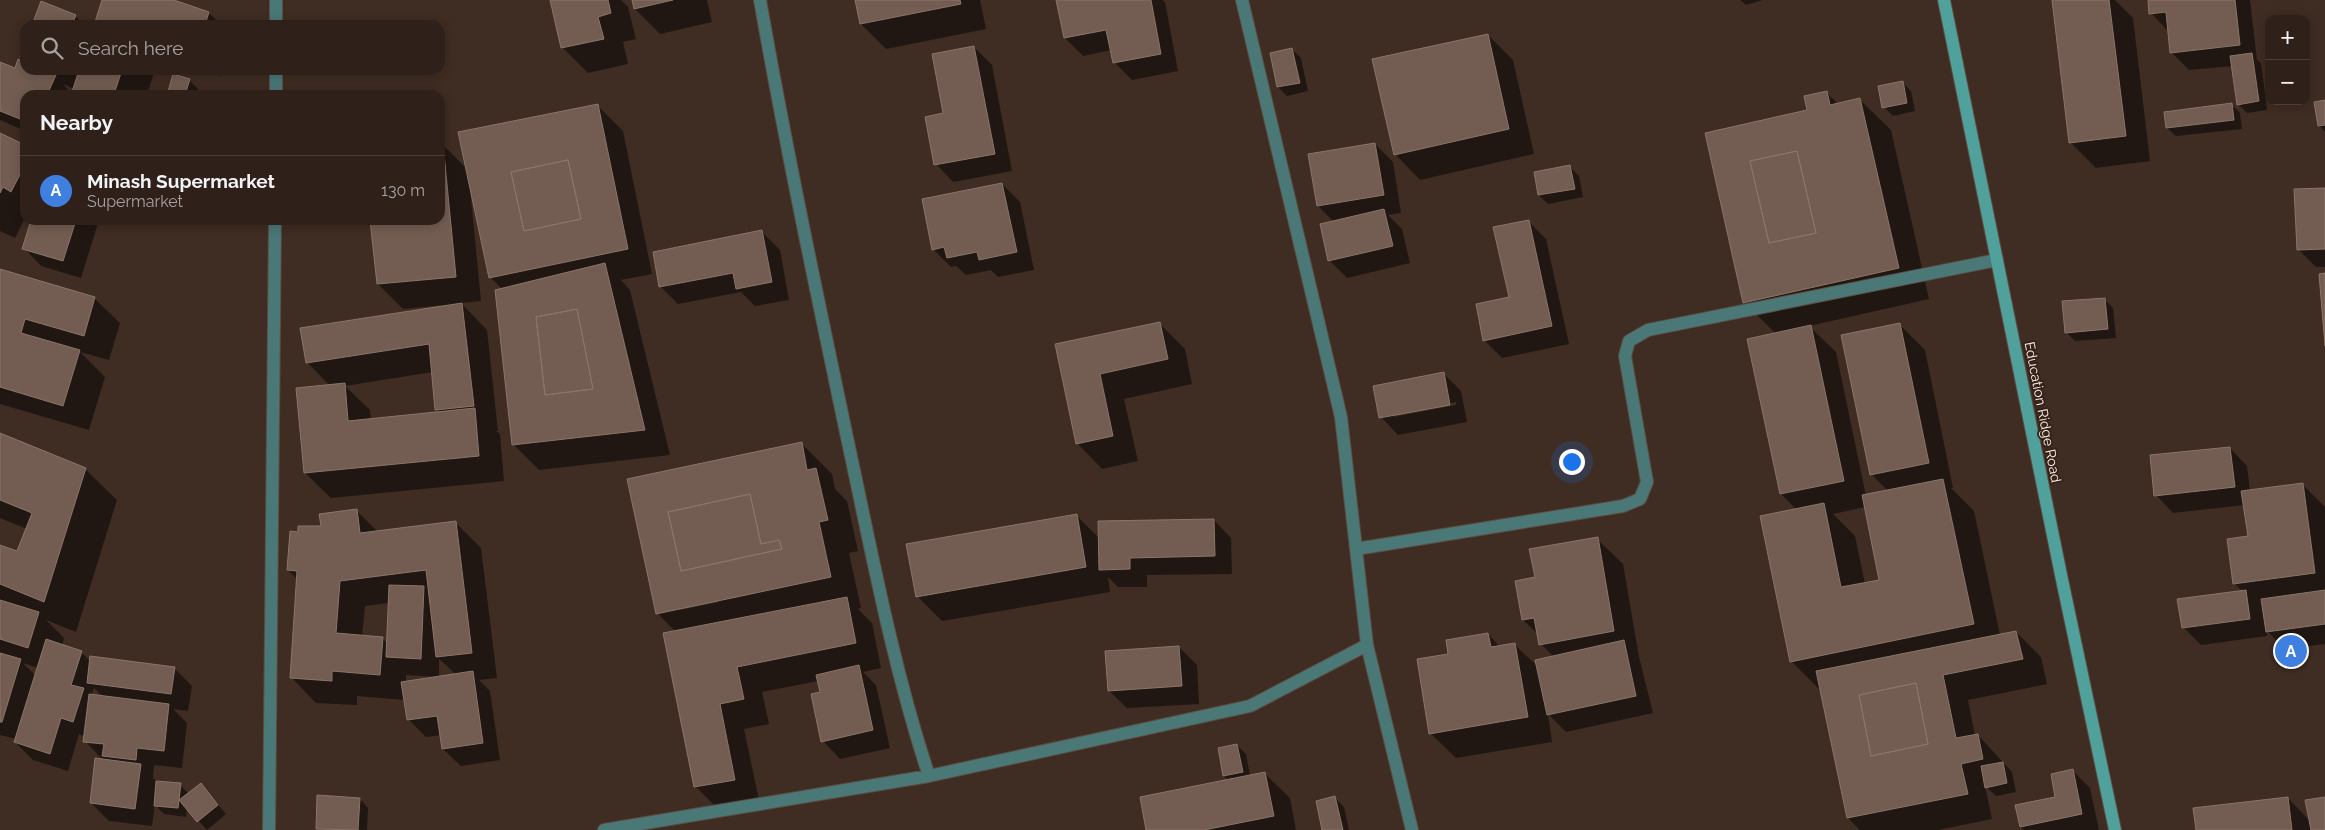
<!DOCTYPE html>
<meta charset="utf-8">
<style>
body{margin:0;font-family:Raleway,sans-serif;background:#3b2e27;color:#f1f3f6}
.controls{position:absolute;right:15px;top:15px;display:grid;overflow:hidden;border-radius:10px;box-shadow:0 2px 12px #0003}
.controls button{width:45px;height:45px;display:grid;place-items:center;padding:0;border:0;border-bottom:1px solid #4a3e39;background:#2f211a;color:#f1f3f6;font:25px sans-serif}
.you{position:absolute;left:1571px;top:461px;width:18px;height:18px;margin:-12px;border:4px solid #fff;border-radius:50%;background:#1a73e8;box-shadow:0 0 0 8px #1a73e833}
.badge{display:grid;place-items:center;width:32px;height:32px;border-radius:50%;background:#54cdc8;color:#fff;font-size:16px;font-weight:700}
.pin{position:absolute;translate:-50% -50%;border:2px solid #fff;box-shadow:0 1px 5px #0006}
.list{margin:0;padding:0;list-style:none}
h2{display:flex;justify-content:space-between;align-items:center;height:65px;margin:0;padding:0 20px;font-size:21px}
h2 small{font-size:16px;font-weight:400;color:#a7a3a2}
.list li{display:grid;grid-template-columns:32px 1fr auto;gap:15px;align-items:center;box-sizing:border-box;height:70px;padding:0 20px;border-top:1px solid #4a3e39}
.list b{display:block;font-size:19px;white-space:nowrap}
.list p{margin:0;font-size:16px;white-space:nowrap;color:#a7a3a2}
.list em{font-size:16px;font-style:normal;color:#a7a3a2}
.icon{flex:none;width:28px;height:28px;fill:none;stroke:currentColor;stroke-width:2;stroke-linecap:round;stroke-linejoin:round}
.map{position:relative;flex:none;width:2325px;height:830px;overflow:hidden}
.search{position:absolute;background:#2f211a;box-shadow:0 2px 12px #0003;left:20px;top:20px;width:425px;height:55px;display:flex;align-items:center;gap:12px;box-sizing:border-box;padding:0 18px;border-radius:15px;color:#a7a3a2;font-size:19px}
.panel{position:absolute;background:#2f211a;box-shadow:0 2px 12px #0003;left:20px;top:90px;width:425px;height:135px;border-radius:15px}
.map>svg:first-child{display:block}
</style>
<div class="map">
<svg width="2325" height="830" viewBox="0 0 2325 830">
<rect width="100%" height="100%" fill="#3f2c22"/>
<path fill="#0007" fill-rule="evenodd" d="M104 0H170L209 13 221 25H95Z
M551 0H621L628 7 636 39 623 42 628 64 588 73 563 48Z
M633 0H707L712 22 660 34 635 9Z
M856 0H980L986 29 886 49 861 24Z
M1065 0H1162L1165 2 1178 71 1132 80 1114 62 1112 50 1083 56 1065 38Z
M1740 0H1763L1746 5Z
M2053 0H2115L2133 18 2150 161 2096 168 2070 142Z
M2149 0H2250L2257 60 2261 63 2267 110 2247 113 2238 104 2233 66 2189 70 2172 53 2168 31 2151 13Z
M75 16 84 25H34Z
M1488 35 1513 60 1534 154 1420 180 1395 154Z
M974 47 992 65 1012 171 953 182 936 164 944 114Z
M1292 50 1301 58 1308 91 1287 96 1278 87Z
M0 63 15 69 25 64V70H155L147 95H25V131L0 120ZM63 84 74 89 72 94Z
M202 70H223L221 76Z
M189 80 198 89 197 95H168Z
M1902 82 1911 91 1915 111 1893 116 1884 107Z
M1826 92 1838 104 1859 99 1891 130 1929 299 1809 326 1836 352 1866 496 1888 491 1871 474 1900 325 1925 350 1953 488H1951L1974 511 2000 635 2016 632 2041 657 2047 684 1968 700 1975 736 1978 735 2012 772 2016 792 1996 796 1985 786 1992 819 1938 830H1860L1848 818 1822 692 1791 661 1797 510 1781 494 1776 334 1744 302 1808 111ZM1865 507 1880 581 1865 584 1855 536 1833 514Z
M2325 102V132L2319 125Z
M2231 104 2240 113 2242 129 2176 136 2167 128Z
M597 105 623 131 652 274 621 280 630 290 670 455 539 470 514 445 502 289 490 277 471 187 470 188 481 301 461 303 487 330 498 431H496L500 434 504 481 331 498 305 473 330 386 307 362 442 307V305L403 309 378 284 372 220H440V145L442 144 468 170ZM433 372 437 409 440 413 371 420 370 410 345 386Z
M0 134 25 146V218L15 238 0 231Z
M1375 144 1393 162 1401 213 1388 215 1402 229 1410 263 1347 278 1329 260 1334 222 1318 206 1310 155Z
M1570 167 1579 176 1583 197 1548 204 1539 195Z
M1002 184 1020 202 1034 270 998 277 991 270 966 275 956 266 951 267 933 249Z
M2325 189V267H2316L2298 249Z
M33 220H99L81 278 41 266 24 248Z
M105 220H116L115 223Z
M1528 221 1546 239 1569 344 1502 358 1484 340 1510 298Z
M762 232 780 250 789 300 755 306 741 292 678 304 660 286Z
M0 271 94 298 120 323 109 360 80 352 105 377 89 430 0 404Z
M2104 299 2113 308 2116 338 2075 341 2066 332Z
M1159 323 1185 349 1192 384 1124 399 1138 461 1102 469 1077 443 1056 345Z
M1443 373 1461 391 1467 422 1398 435 1381 417ZM1456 402V405L1393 417V414Z
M0 435 85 469 117 500 76 632 46 620 64 638 62 646 81 652 91 662 174 668 192 686 188 711 173 709 187 723 182 768 154 765 153 778 157 782 180 785 189 794H209L226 814 207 830 187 808 186 817 164 814 155 805 152 826 109 821 91 803 104 761 85 741V737L79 734 68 771 33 760 15 742 16 739 0 735V546L18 553 27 529 0 518ZM23 663 38 668 36 676ZM94 688 103 697 91 696Z
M801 443 832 474 835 489 847 501 858 551 849 553 861 608 858 609 872 623 881 668 863 672 876 685 890 748 840 759 823 741 821 693 818 681 762 692 769 724 744 729 760 805 721 812 696 787 676 632 657 613ZM718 600 719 602 679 610V608Z
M2230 448 2247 466 2250 491 2302 484 2325 507V644L2285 649 2267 631V636L2201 645 2183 627 2243 592 2234 583 2249 537 2245 505 2173 513 2156 495Z
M357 511 378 532 456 523 481 548 497 678 479 680 490 691 500 760 461 766 443 749 441 735 426 737 408 719 405 700 357 696V705L316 703 291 677 298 580 288 570 299 533 323 528ZM389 603 387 643 382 638 362 636 365 606ZM439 659 446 665 456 675 439 678ZM406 675 438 677 406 682Z
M1076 515 1099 538 1214 520 1231 538 1232 574 1147 575V587H1118L1108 577 1110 592 942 621 917 596Z
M1597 539 1623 564 1639 657 1653 713 1566 732 1548 714 1552 742 1456 758 1430 733 1450 655 1488 634 1500 647 1515 645 1538 667 1554 657 1541 644 1539 635 1523 620 1536 578Z
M1179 647 1197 665 1199 704 1127 708 1109 691Z
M1237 745 1246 754 1250 776 1264 773 1290 798 1296 830H1148L1228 780 1224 776Z
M2072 770 2090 788 2099 830H2024L2021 827 2017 806 2057 798Z
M1335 798 1344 807 1349 830H1324Z
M2288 798 2310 821 2325 798V830H2197Z
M360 799 368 808 367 830 317 828Z"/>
<path fill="#735d52" stroke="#8b7569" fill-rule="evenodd" d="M102 0H174L209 12 205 25H94Z
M550 0H608L611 13 598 17 604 39 561 48Z
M632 0H673L634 9Z
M855 0H960L961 4 860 24Z
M1056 0H1151L1161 54 1113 63 1106 30 1064 38Z
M2052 0H2109L2126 136 2069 143Z
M2148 0H2235L2240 45 2170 53 2166 12 2149 14Z
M41 1 76 15 72 25H32Z
M1488 34 1509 129 1394 155 1372 59Z
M25 44V59L20 57Z
M974 46 995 154 934 165 925 117 943 113 932 54Z
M1292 48 1300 83 1277 87 1270 53Z
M2252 53 2259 101 2237 105 2230 56Z
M18 59 25 62V70H43L56 75 47 95H25V121L0 111V62L15 68Z
M79 70H122L114 94 116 95H71Z
M173 74 190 79 185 95H167Z
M1903 81 1907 103 1882 108 1878 86Z
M1827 91 1830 105 1860 98 1899 268 1743 303 1705 133 1807 110 1804 96ZM1797 151 1816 233 1769 243 1750 161Z
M2325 100V125L2318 126 2314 102Z
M2232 103 2234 120 2166 128 2164 112Z
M598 104 628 249 489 278 458 132ZM568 160 581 219 524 231 511 172Z
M0 133 25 145V165L11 192 3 187 0 193Z
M440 143H443L456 277 377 284 370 220H440Z
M1375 143 1384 195 1317 206 1308 154Z
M1797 151 1816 233 1769 243 1750 161Z
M568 160 581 219 524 231 511 172Z
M1570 165 1575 189 1538 195 1534 172Z
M1002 183 1017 252 979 260 977 252 947 258 944 247 932 250 922 199Z
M2325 188V249L2297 250 2294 189Z
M1384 209 1393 246 1328 261 1320 224Z
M31 220H76L63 261 22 249Z
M1529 220 1552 326 1483 341 1476 304 1509 297 1493 227Z
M762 230 772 282 736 289 733 273 659 287 653 252Z
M605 263 645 430 512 445 495 290ZM577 309 593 389 545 395 536 317Z
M0 269 95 297 84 336 25 319 21 333 80 350 63 406 0 387Z
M2325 273V346L2319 274Z
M2105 298 2108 329 2065 333 2062 301Z
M462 303 474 406 435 410 429 344 306 363 300 328Z
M577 309 593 389 545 395 536 317Z
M1160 322 1168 359 1100 374 1113 436 1076 444 1055 344Z
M1900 323 1929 463 1870 475 1841 335Z
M1811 325 1844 481 1780 494 1747 339Z
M1444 372 1450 405 1379 418 1373 386Z
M345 383 348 421 475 408 479 456 304 473 296 388Z
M0 433 86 468 44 602 0 584V545L17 551 32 513 0 500Z
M802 442 807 470 816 468 828 520 819 522 831 577 656 614 627 479ZM750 494 761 544 779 540 782 549 681 571 668 512Z
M2230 447 2235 487 2154 496 2150 455Z
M1943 479 1974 624 1790 662 1760 516 1824 503 1841 587 1879 580 1862 495Z
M2303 483 2315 573 2233 584 2227 539 2248 536 2241 491Z
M750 494 761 544 779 540 782 549 681 571 668 512Z
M357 509 360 533 456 521 472 653 436 657 426 570 340 581 336 633 383 637 380 675 332 671V681L290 678 297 571 287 570 290 531 298 532V526H321L319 514Z
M1077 514 1086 567 916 597 906 544Z
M1214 519 1215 556 1130 558V569L1099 570 1098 521Z
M1598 537 1614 631 1539 645 1534 618 1522 620 1515 581 1535 577 1529 549Z
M389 585 424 586 421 659 386 657Z
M2246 590 2250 619 2182 628 2177 599Z
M2325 590V624L2266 632 2261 599Z
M847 597 856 643 737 667 744 699 720 704 735 780 694 787 663 633Z
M0 600 39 612 28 648 0 639Z
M2016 631 2023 659 1943 675 1956 738 1978 734 1983 759 1961 764 1968 794 1847 818 1816 671ZM1916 683 1928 744 1871 756 1859 695Z
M1488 633 1491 647 1515 643 1528 717 1429 734 1417 659 1448 654 1446 640Z
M46 639 82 651 71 685 84 688 73 722 61 718 50 754 14 742Z
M1624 640 1636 696 1547 715 1535 660Z
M1179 646 1182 686 1108 691 1105 651Z
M0 653 21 659 2 722H0Z
M90 656 175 667 171 694 87 683Z
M859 665 873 730 821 742 811 694 820 692 816 675Z
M473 671 483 743 442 749 437 716 407 720 401 682Z
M1916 683 1928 744 1871 756 1859 695Z
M89 694 169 704 164 751 137 748 136 760 102 756 104 744 83 742Z
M1237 744 1243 772 1223 776 1218 748Z
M95 758 141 764 135 809 90 803Z
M2003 762 2007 783 1985 788 1981 766Z
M2073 769 2082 814 2020 827 2015 805 2055 797 2051 774Z
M1265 772 1274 816 1204 830H1146L1140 797Z
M156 781 181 783 178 808 154 806Z
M201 783 218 805 197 822 179 800Z
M317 795 360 798 358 830 316 829Z
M1335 796 1343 830H1322L1316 801Z
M2288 797 2292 830H2196L2193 808Z
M2325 797V830H2311L2305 800Z"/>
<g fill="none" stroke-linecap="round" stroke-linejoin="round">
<defs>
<path id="minor" d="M760 0C786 148 817 295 848 442 872 554 893 667 929 776
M1242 0 1341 417 1367 645 1412 830
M276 25V0
M276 95V70
M1356 549 1623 506 1640 499 1647 482 1625 356 1629 341 1648 330 1997 260
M269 830 275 220
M604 830 929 776 1250 706 1367 645"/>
<path id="secondary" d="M1944 0 2061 575 2115 830"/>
</defs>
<use href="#minor" stroke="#5d4b42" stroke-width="14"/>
<use href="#secondary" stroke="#5d4b42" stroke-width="14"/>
<use href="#minor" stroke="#497876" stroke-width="12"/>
<use href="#secondary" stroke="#50a09c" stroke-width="12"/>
</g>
<g text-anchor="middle" stroke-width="4" stroke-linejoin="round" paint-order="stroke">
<g font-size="14" fill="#fcefe8" stroke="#352319">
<text transform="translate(2043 412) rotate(79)" y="5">Education Ridge Road</text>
</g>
</g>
</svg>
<div class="controls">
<button>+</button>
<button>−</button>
</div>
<div class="you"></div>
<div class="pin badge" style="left:2291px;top:651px;background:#3f7fe0">A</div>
<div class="search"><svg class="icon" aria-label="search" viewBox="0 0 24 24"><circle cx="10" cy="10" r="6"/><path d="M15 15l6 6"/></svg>Search here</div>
<section class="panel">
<h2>Nearby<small></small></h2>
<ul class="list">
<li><span class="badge" style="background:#3f7fe0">A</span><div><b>Minash Supermarket</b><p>Supermarket</p></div><em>130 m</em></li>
</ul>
</section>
</div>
